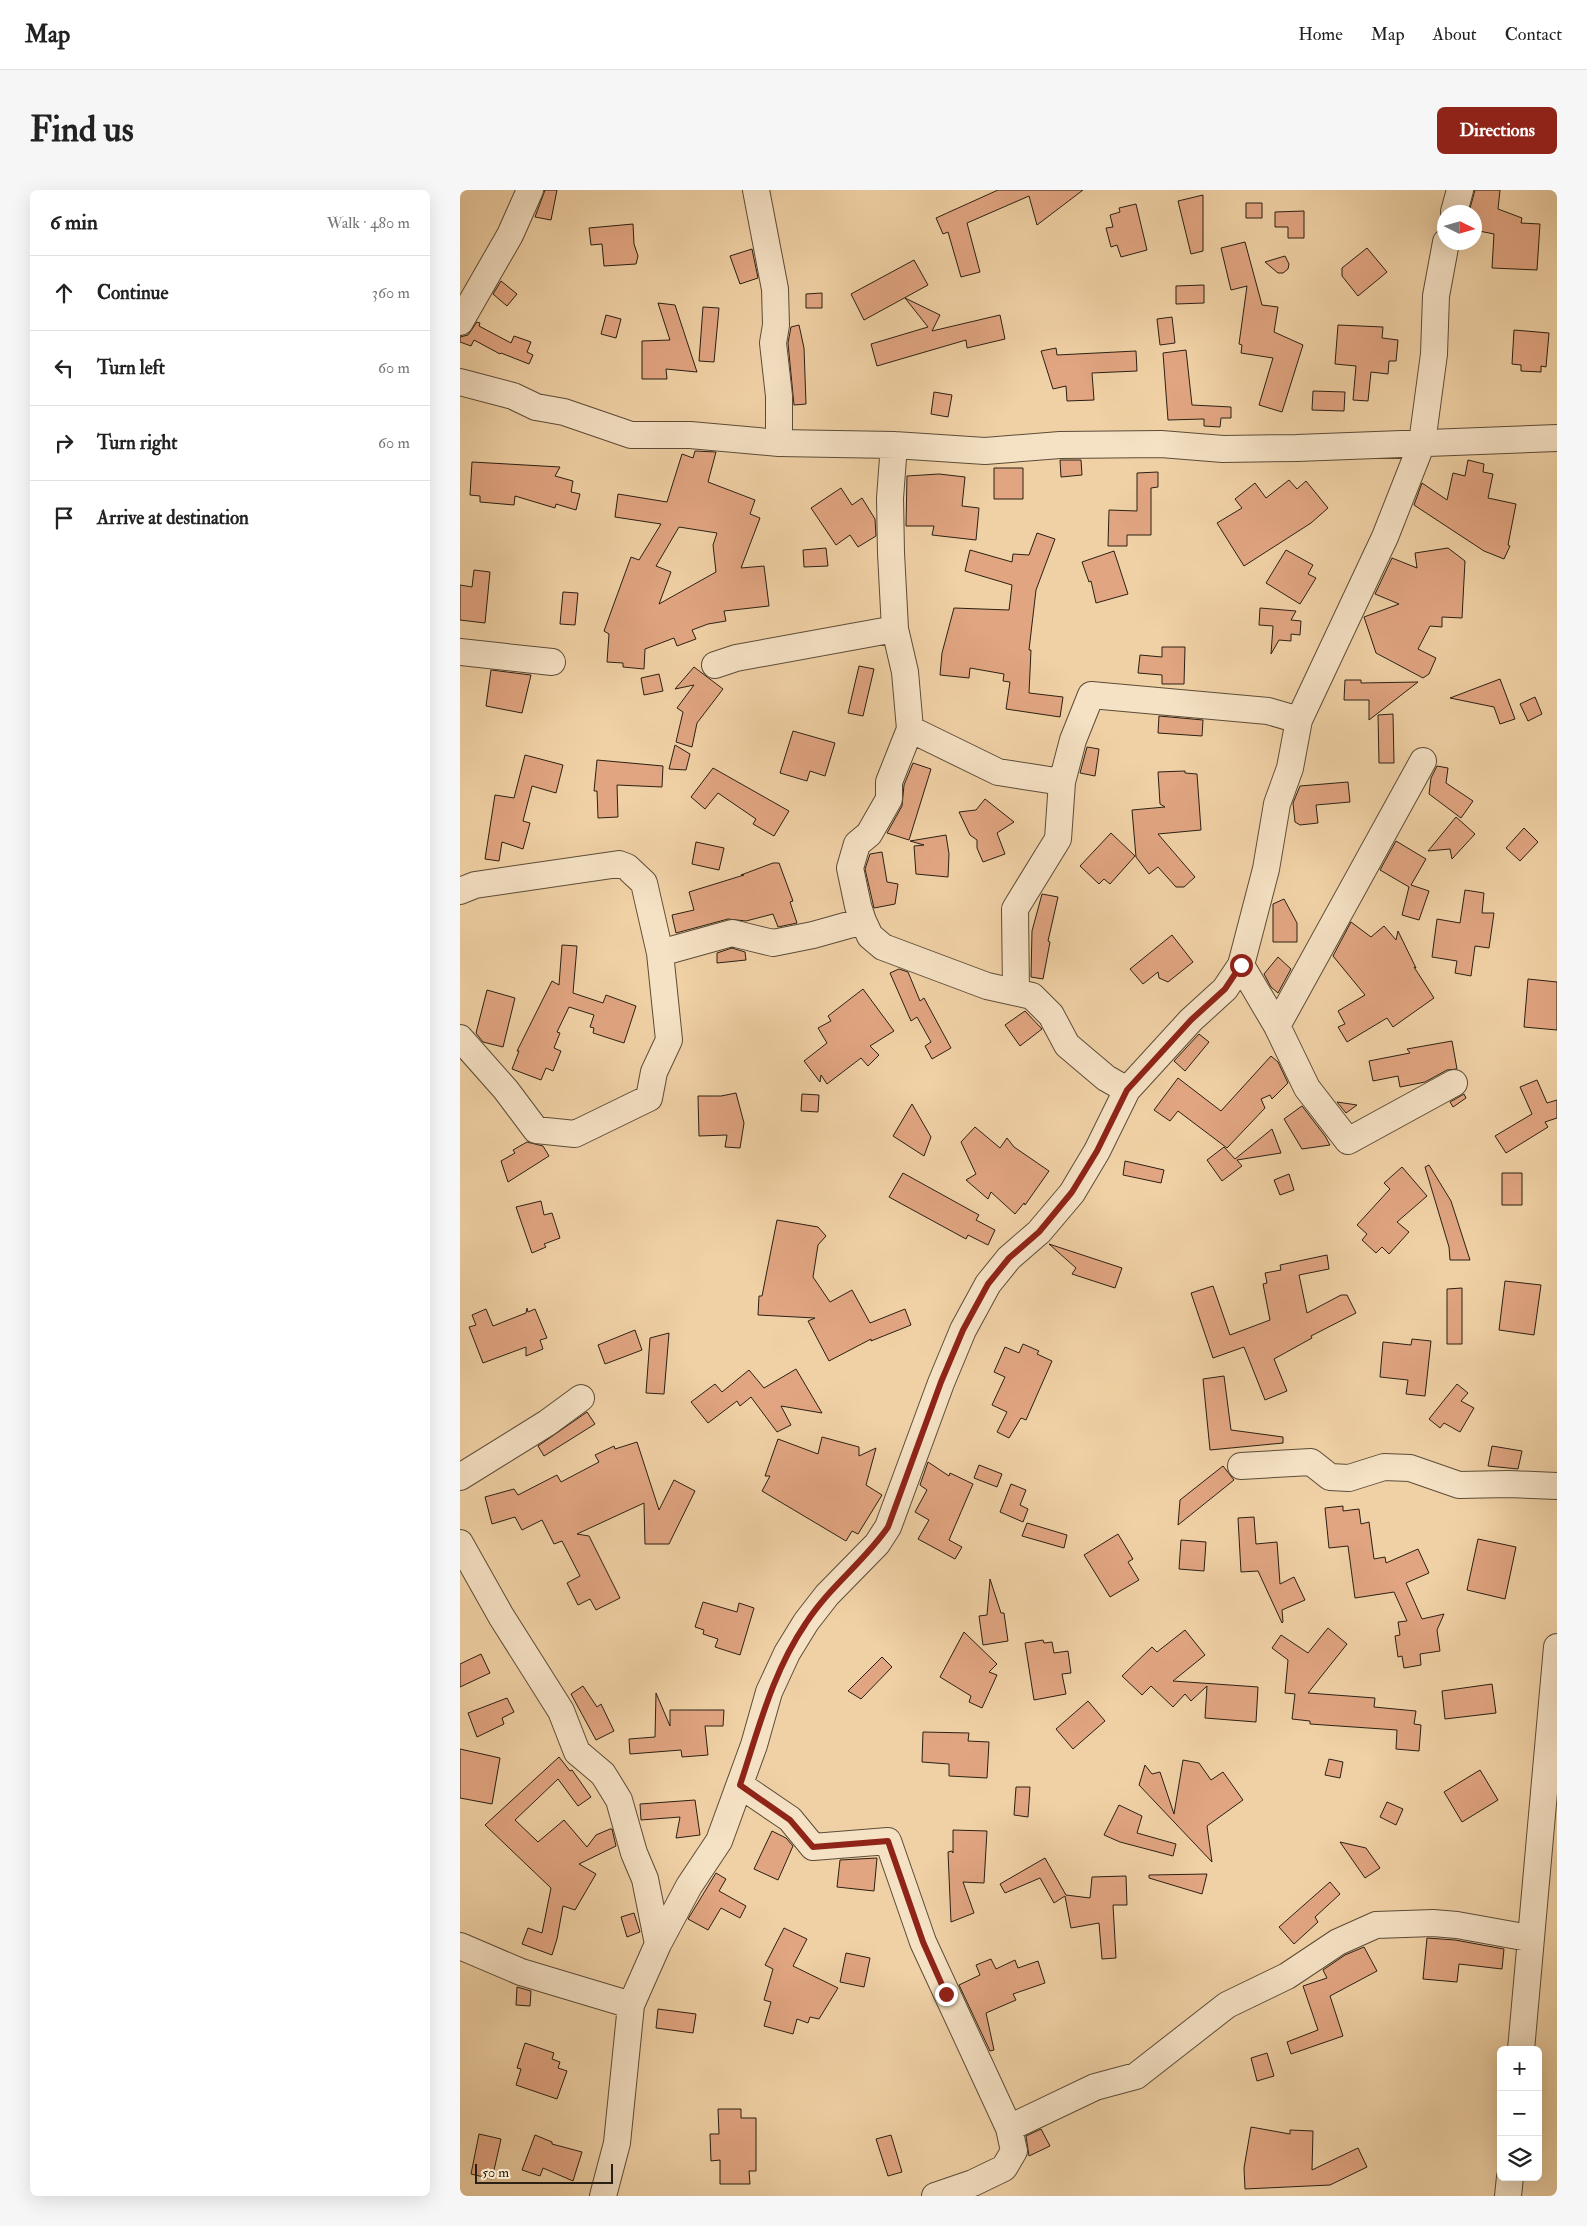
<!DOCTYPE html>
<meta charset="utf-8">
<style>
body{margin:0;font-family:"IM FELL Double Pica",serif;background:#f6f6f6;color:#222}
.controls{position:absolute;right:15px;bottom:15px;display:grid;overflow:hidden;border-radius:8px;box-shadow:0 5px 20px #0002}
.controls button{width:45px;height:45px;display:grid;place-items:center;padding:0;border:0;border-bottom:1px solid #e0e0e0;background:#fff;color:#222;font:25px sans-serif}
.compass{position:absolute;left:977px;top:15px;width:45px;height:45px;border-radius:50%;background:#fff;box-shadow:0 5px 20px #0002;rotate:95deg}
.scale{position:absolute;left:15px;bottom:12px;width:138px;box-sizing:border-box;padding-left:5px;border:2px solid #2b2013;border-top:0;font-size:14px;line-height:18px;white-space:nowrap;color:#2b2013;-webkit-text-stroke:4px #f5e1c4;paint-order:stroke}
.stop{position:absolute;width:15px;height:15px;margin:-11px;border:4px solid #8f2418;border-radius:50%;background:#fff}
.stop.end{background:#8f2418;border-color:#fff;box-shadow:0 1px 5px #0008}
.list{margin:0;padding:0;list-style:none}
h2{display:flex;justify-content:space-between;align-items:center;height:65px;margin:0;padding:0 20px;font-size:21px}
h2 small{font-size:16px;font-weight:400;color:#767676}
.list li{display:grid;grid-template-columns:32px 1fr auto;gap:15px;align-items:center;box-sizing:border-box;height:75px;padding:0 20px;border-top:1px solid #e0e0e0}
.list b{display:block;font-size:19px;white-space:nowrap}
.list em{font-size:16px;font-style:normal;color:#767676}
.icon{flex:none;width:28px;height:28px;fill:none;stroke:currentColor;stroke-width:2;stroke-linecap:round;stroke-linejoin:round}
.map{position:relative;flex:none;width:1097px;height:2006px;overflow:hidden;border-radius:8px}
header{display:flex;align-items:center;gap:30px;box-sizing:border-box;height:70px;padding:0 25px;background:#fff;border-bottom:1px solid #e0e0e0}
header strong{font-size:24px}
nav{display:flex;gap:28px;margin-inline-start:auto;font-size:18px}
.intro{display:flex;align-items:center;justify-content:space-between;box-sizing:border-box;height:120px;padding:0 30px}
h1{margin:0;font-size:35px}
.button{padding:12px 22px;border-radius:8px;background:#8f2418;color:#fff;font-size:18px;font-weight:700}
main{display:flex;gap:30px;padding:0 30px}
aside{flex:1;background:#fff;border-radius:8px;box-shadow:0 5px 20px #0002}
.map>svg:first-child{display:block}
</style>
<header>
<strong>Map</strong>
<nav><a>Home</a><a>Map</a><a>About</a><a>Contact</a></nav>
</header>
<div class="intro"><h1>Find us</h1><a class="button">Directions</a></div>
<main>
<aside>
<h2>6 min<small>Walk · 480 m</small></h2>
<ul class="list">
<li><svg class="icon" aria-label="ahead" viewBox="0 0 24 24"><path d="M12 20V5M6 11l6-6 6 6"/></svg><div><b>Continue</b></div><em>360 m</em></li>
<li><svg class="icon" aria-label="left" viewBox="0 0 24 24"><path d="M17 20v-9H6M10 6l-5 5 5 5"/></svg><div><b>Turn left</b></div><em>60 m</em></li>
<li><svg class="icon" aria-label="right" viewBox="0 0 24 24"><path d="M7 20v-9h11M14 6l5 5-5 5"/></svg><div><b>Turn right</b></div><em>60 m</em></li>
<li><svg class="icon" aria-label="arrive" viewBox="0 0 24 24"><path d="M6 21V4h12l-3 4 3 4H6"/></svg><div><b>Arrive at destination</b></div></li>
</ul>
</aside>
<div class="map">
<svg width="1097" height="2006" viewBox="0 0 1097 2006">
<rect width="100%" height="100%" fill="#f0d1a5"/>
<filter id="stains"><feTurbulence type="fractalNoise" baseFrequency=".004" numOctaves="4"/><feColorMatrix values="0 0 0 0 .2 0 0 0 0 .09 0 0 0 0 .02 0 0 0 .5 -.17"/></filter>
<radialGradient id="worn" r=".72"><stop offset=".6" stop-color="#630" stop-opacity="0"/><stop offset="1" stop-color="#630" stop-opacity=".3"/></radialGradient>
<path fill="#e1a581" stroke="#2b2013" fill-rule="evenodd" d="M85 0H97L91 30 75 27Z
M538 0H623L577 35 569 6 507 33 520 82 501 87 488 42 483 44 476 28Z
M1015 0H1040L1038 19 1062 28 1061 33 1080 34 1077 80 1032 78 1034 44 1014 40V22H1009Z
M743 5V61L731 64 718 11Z
M786 13H802V28H786Z
M676 14 687 60 661 67 657 55 651 57 646 38 653 37 650 25 660 22 659 18Z
M844 21V48H828V37H815V22Z
M173 34 174 54 178 66 176 74 144 76 142 54 131 55 129 38Z
M785 52 802 115 818 117 814 142 843 155 822 222 799 215 813 168 781 163 782 155 779 154 787 96 771 100 761 58Z
M907 58 927 82 898 106 882 86V78Z
M292 59 298 88 280 94 270 66Z
M825 66 829 74 828 79 823 83H818L805 72Z
M454 70 468 95 404 130 391 104Z
M41 91 57 104 47 116 33 104Z
M744 95V113L716 114V96Z
M362 103V118H346V104Z
M445 108 480 125 472 141 540 125 545 149 507 158 506 150 417 176 411 154 468 137Z
M198 113 215 115 237 182 206 179 207 189H182V151L210 150Z
M243 117 259 118 254 172 239 171Z
M146 125 161 129 156 148 141 144Z
M712 127 715 153 700 155 697 129Z
M17 132 20 133 19 136 51 153 54 146 71 152 67 162 73 165 69 174 41 163 40 164 14 150 11 156 0 152V147L8 145Z
M339 135 344 158 346 214 334 215 328 153 331 137Z
M878 135 923 137 922 148 938 150 936 171H929L928 184 911 182 908 211 893 210 896 176 875 174Z
M1054 140 1089 143 1086 177 1081 176V182L1061 181V175L1052 174Z
M596 158 597 165 676 161 677 181 632 183 634 210 607 211 606 196 593 199 581 161Z
M726 160 732 215 771 217V228H761L760 237 744 236V229L708 230 703 163Z
M853 201 885 202 884 221 852 220Z
M474 202 492 205 488 227 471 224Z
M235 261 256 262 248 292 295 310 290 324 300 328 281 378 304 376 309 416 264 421 266 431 248 434 232 440 236 449 217 456 214 448 185 459 184 479 163 477V473L147 472 149 444 144 441 171 367 179 370 201 334 155 327 158 304 207 312 222 264 233 268ZM219 337 257 343 253 355 256 382 199 414 211 382 196 376Z
M600 270H621L622 285 601 287Z
M1008 270 1024 274 1023 282 1033 284 1028 308 1056 314 1048 355 1050 356 1044 369 1024 361 954 315 962 293 987 310 993 283 1005 286Z
M12 272 100 277 95 286 113 291 111 302 120 304 116 320 96 314 95 318 55 306 54 315 20 312V306L10 305Z
M534 278H563V309H534Z
M698 282V297L691 298V345H667V356H648L649 320 677 321V283Z
M479 284 505 287 502 316 519 318 516 350 472 345 474 336H446L447 286Z
M829 290 837 299 846 291 868 318 851 333 784 376 757 333 782 318 775 309 795 293 806 308Z
M381 298 392 315 402 308 415 329 416 346 398 357 390 345 376 355 351 318Z
M577 343 595 349 576 400 569 460H571L569 503 603 507 600 527 546 519 550 492 543 491 544 484 510 478 509 488 480 485 482 463 494 418 549 420 552 395 505 381 510 360 552 372 553 364 569 365Z
M366 358 368 376 344 377 343 360Z
M988 358 1005 371 1002 428 982 427V437L970 436 958 459 976 468 969 484 963 488 916 463 904 427 939 414 915 404 932 368 957 378 955 363Z
M826 360 853 375 848 384 856 388 840 414 806 393Z
M654 361 668 404 636 413 631 391 629 392 622 372Z
M14 380 30 382 25 433 0 430V395L12 397Z
M103 402 118 403 115 435 100 434Z
M800 418 836 421 831 430 841 431 840 445 831 444V451L819 450 811 464 813 436 799 435Z
M702 457H725L724 494H702V485L678 483 680 465 702 467Z
M399 476 414 479 403 526 388 523Z
M234 477 263 499 237 533 232 557 216 552 223 522 217 518 234 495 215 499Z
M31 480 71 485 62 523 26 516Z
M199 484 203 501 184 505 181 488Z
M1040 489 1055 529 1040 534 1034 517 990 508Z
M885 490H901V493L958 492 909 530V510H884Z
M1075 507 1082 524 1068 531 1060 514Z
M933 524 934 573H919L918 525Z
M699 526 743 530 742 546 698 543Z
M333 541 375 553 365 586 350 581 347 591 320 583Z
M215 555 230 564 226 580 209 579Z
M627 557 639 559 635 586 620 583Z
M65 565 103 575 96 603 72 596 63 631 70 633 63 659 42 652 39 671 25 669 35 605 54 608Z
M137 570 203 576 202 597 157 595 158 627 138 628 137 601H134Z
M453 573 471 579 449 650 427 643 442 616 444 595Z
M977 576 988 578 986 593 1013 611 1001 628 969 604 971 588Z
M253 578 329 621 314 646 293 634 296 629 258 603 245 619 231 607Z
M725 581V583L737 584 741 640 698 644 735 687 724 697H716L698 677 689 684 676 667 672 620 705 617 700 614 698 582Z
M888 592 890 612 856 615 858 633 840 635 835 632 833 613 840 596Z
M525 609 554 632 537 643 545 664 523 672 517 658V650L510 645 499 622 516 620Z
M996 627 1015 644 992 669 990 659 968 661Z
M1064 638 1078 652 1060 671 1046 658Z
M651 643 675 666 650 694 644 689 639 694 620 676Z
M486 645 489 664 488 687 456 684 454 656 464 655 450 651Z
M936 651 966 669 951 695 969 701 959 730 942 725 949 697 920 680Z
M236 652 264 658 259 680 232 674Z
M422 662 427 692 438 694 435 714 414 718 405 679 410 664Z
M313 673H319L333 711 330 712 337 733 318 737 313 724 286 731 268 729 216 743 212 725 234 720 229 702 284 685H281Z
M1005 700 1024 703 1022 723H1034L1029 758 1015 756 1011 786 995 783 997 771 972 767 977 729 1000 733Z
M582 704 598 707 588 751 590 752 583 789 571 787 572 741Z
M824 709 837 733V752H813V714Z
M891 732 911 747 924 736 936 750 938 741 956 778 954 777 974 808 933 837 927 828 887 852 878 837 885 834 878 821 905 805 873 766Z
M712 745 733 772 708 792 699 788 698 782 683 794 670 779Z
M102 755 117 756 113 803 143 813 146 805 176 816 164 853 133 843 134 838 130 837 134 825 109 817 97 842 100 843 94 858 101 861 93 881 86 878 81 890 52 879 59 861H57L92 791 99 795Z
M272 758 285 762 286 770 257 773V763Z
M818 767 831 779 818 803 811 797 804 784Z
M439 779 448 782 460 811 464 808 491 858 472 869 465 856 471 852 457 827 451 831 430 783Z
M1068 789 1097 792V840L1064 837Z
M403 799 434 841 410 856 419 865 408 876 401 868 367 894 361 885 360 892 344 871 367 853 358 838 371 831 368 826Z
M27 800 55 808 43 857 23 852 16 843Z
M565 821 582 839 560 856 545 835Z
M739 844 749 852 725 881 714 871Z
M992 851 997 879 987 880 965 892 940 897 938 886 913 891 909 871 950 863 947 859Z
M811 866 818 872 828 893 812 909 810 905 801 909 805 918 767 958 718 921 710 931 694 920 718 888 761 921Z
M1077 890 1087 913 1097 910V928L1085 932 1088 937 1046 963 1035 946 1072 924 1060 897Z
M276 903 284 933 280 958 265 957 267 945 239 946 238 906H261Z
M342 904 359 905 358 922 341 921Z
M1004 904 1006 908 993 917 990 912Z
M877 912 897 915 886 923Z
M452 914 471 947 464 966 433 946Z
M842 916 865 946 870 955 842 959 824 929Z
M515 937 540 958 547 948 554 957 589 981 565 1015 564 1013 555 1024 531 1002 528 1009 506 990 516 984 501 952Z
M812 939 821 963 777 970 782 976 762 991 747 970 764 957 775 969Z
M67 952 83 956 89 966 48 992 41 971 55 963 53 960Z
M665 971 704 980 701 993 663 985Z
M969 975 991 1011 1010 1070H990L989 1057 965 977Z
M942 977 967 1006 937 1032 949 1042 929 1064 922 1057 916 1063 902 1050 907 1044 897 1035 930 999 924 993Z
M443 983 519 1025 516 1030 535 1040 528 1055 508 1045 506 1049 429 1007Z
M1042 983H1062V1015H1042Z
M829 984 834 1000 820 1005 814 990Z
M81 1011 84 1025 92 1023 100 1048 84 1054 86 1057 72 1063 56 1017Z
M317 1030 358 1037 366 1046 358 1055 353 1087 370 1112 392 1100 410 1133 445 1119 451 1135 411 1151V1149L369 1171 348 1131 355 1128 298 1125 299 1106H302Z
M589 1054 662 1078 655 1098 612 1084 616 1078Z
M867 1065 869 1079 839 1085 847 1123 881 1105H887L896 1123 851 1146 852 1148 814 1169 827 1201 805 1210 784 1157 753 1168 731 1103 753 1096 770 1145 810 1130 803 1094 807 1093 805 1083 821 1080 820 1075Z
M1045 1091 1081 1095 1074 1145 1039 1140Z
M1002 1098V1154H987V1099Z
M67 1118 68 1122 75 1119 87 1148 80 1150 83 1159 66 1166V1157L23 1173 9 1137 16 1135 12 1125 26 1119 33 1136 66 1123Z
M175 1140 182 1160 145 1174 138 1155Z
M209 1143 204 1204 186 1203 190 1148Z
M952 1149 971 1151 965 1206 946 1204 948 1190 920 1187 923 1152 951 1155Z
M563 1154 579 1161 577 1164 592 1171 566 1230 561 1228 549 1248 537 1242 547 1222 532 1215 545 1187 534 1182 545 1157 559 1163Z
M336 1179 362 1223 321 1216 331 1235 317 1242 291 1207 280 1216 277 1211 248 1233 231 1212 255 1194 262 1202 289 1180 304 1198Z
M764 1186 771 1240 823 1247V1253L750 1260 743 1189Z
M997 1194 1008 1203 1001 1211 1014 1218 1000 1242 984 1233 980 1238 969 1229Z
M127 1222 135 1234 84 1266 78 1256Z
M362 1247 399 1257V1266L416 1258 406 1295 422 1305 398 1344 392 1341 386 1351 302 1301 310 1286H305L318 1249 358 1264Z
M177 1252 199 1320 214 1290 235 1301 209 1354H185L184 1313 117 1344 129 1346 160 1408 136 1420 130 1409 118 1415 107 1393 120 1386 102 1351 94 1354 82 1330 62 1340 55 1327 32 1334 25 1307 54 1299 58 1305 97 1285 101 1292 139 1272 135 1265 154 1256 155 1259Z
M1032 1256 1062 1261 1058 1279 1028 1276Z
M468 1272 489 1286 490 1283 513 1294 489 1350 502 1357 495 1369 458 1349 469 1330 455 1322 467 1300 460 1295Z
M519 1275 542 1284 537 1297 514 1288Z
M763 1276 774 1290 718 1335 720 1310Z
M551 1294 566 1300 560 1315 568 1319 563 1332 540 1322Z
M883 1316V1321L899 1319 901 1334 909 1332 914 1369 925 1367 926 1373 958 1359 969 1383 946 1393 962 1429 984 1424 977 1440 980 1461 960 1464 961 1475 944 1478 942 1466 938 1467 935 1446 940 1445 938 1432 947 1431 934 1402 895 1408 888 1356 869 1358 865 1318Z
M794 1327 796 1354 817 1352 820 1394 834 1387 845 1410 822 1420 823 1432 822 1433 798 1381 781 1382 778 1328Z
M567 1333 607 1345 604 1358 562 1346Z
M658 1344 673 1369 668 1372 679 1390 650 1407 624 1365Z
M1018 1349 1056 1357 1045 1409 1007 1400Z
M721 1350 746 1352 744 1381 719 1379Z
M530 1389 541 1423H544L548 1451 523 1455 519 1426 527 1425Z
M243 1412 277 1422 279 1413 294 1418 280 1465 255 1457 258 1449 243 1444 244 1440 235 1437Z
M868 1438 887 1454 848 1503 915 1508 914 1517 956 1521 954 1534 961 1535 959 1561 936 1559 937 1540 850 1534V1531L832 1529 835 1504 825 1503 828 1470 812 1458 821 1445 848 1463Z
M725 1440 745 1465 713 1491 798 1497 796 1532 745 1528 747 1496 731 1511 725 1504 713 1517 691 1496 682 1505 662 1486 692 1457 697 1462Z
M504 1442 537 1474 529 1482 537 1485 522 1518 509 1512 511 1506 480 1487Z
M583 1450 584 1453 592 1452 594 1463 608 1461 611 1483 602 1484 606 1504 574 1510 565 1453Z
M21 1464 30 1483 0 1497V1474Z
M422 1467 432 1477 401 1509 388 1501Z
M1032 1494 1036 1523 985 1529 982 1501Z
M123 1496 137 1517 141 1514 154 1541 136 1550 111 1504Z
M196 1503 210 1536V1520H264L263 1536H245L248 1565 222 1567 221 1560 170 1564 169 1549 195 1547Z
M47 1508 54 1522 42 1528 44 1534 17 1547 8 1523Z
M628 1511 645 1531 613 1559 596 1539Z
M463 1542 509 1543 508 1551 529 1552 527 1588 489 1586V1574L462 1572Z
M0 1559 40 1568 32 1614 0 1608Z
M99 1567 110 1581 112 1580 131 1607 118 1616 98 1589 55 1630 78 1652 104 1630 127 1657 136 1645 150 1639H152L156 1656 119 1674 136 1684 115 1720 103 1716 97 1749 92 1765 62 1754 68 1738 82 1743 91 1698 25 1635Z
M869 1569 883 1572 880 1588 865 1585Z
M723 1570 739 1573 751 1590 763 1582 783 1610 747 1636 752 1672 679 1595 685 1575 692 1584 700 1582 714 1624Z
M1020 1580 1038 1610 1002 1632 984 1602Z
M556 1597H570L568 1627 554 1625Z
M235 1610 240 1645 216 1648 220 1627 181 1630 180 1614Z
M927 1612 943 1619 936 1635 920 1627Z
M659 1615 682 1626 677 1643 716 1654 713 1666 660 1652 644 1645Z
M493 1640 527 1641 524 1693 503 1692 514 1723 491 1732 488 1662 492 1661 493 1663Z
M312 1641 326 1648 333 1656 318 1690 294 1679Z
M880 1652 906 1658 920 1678 905 1688Z
M417 1668 414 1701 377 1697 380 1670Z
M585 1668 606 1705 630 1708 632 1687 666 1686 667 1715H653L656 1768 642 1769 639 1733 611 1738 605 1706 594 1713 580 1688 545 1703 540 1694Z
M256 1683 266 1689 259 1701 286 1716 280 1728 261 1718 248 1740 228 1729Z
M747 1684 742 1704 689 1688V1685Z
M870 1692 880 1704 855 1727 858 1732 834 1754 819 1737Z
M174 1723 180 1742 167 1747 161 1727Z
M324 1738 347 1749 333 1776 378 1798 359 1829 350 1827 348 1833 337 1829 333 1844 304 1836 311 1812 304 1810 313 1779 305 1775Z
M967 1748 995 1750 1044 1759 1042 1779 999 1774 997 1792 963 1789Z
M904 1757 917 1781 870 1806 883 1846 831 1864 827 1852 858 1840 843 1796 867 1788 863 1780 885 1765Z
M386 1763 410 1768 404 1797 380 1792Z
M531 1769 536 1779 555 1770 558 1778 578 1771 585 1793 553 1804 556 1810 526 1823 534 1860 530 1861 499 1795 520 1785 516 1775Z
M57 1797 71 1801 70 1816 56 1815Z
M198 1819 236 1824 233 1843 196 1838Z
M65 1853 94 1863 92 1869 100 1872 98 1878 107 1881 97 1909 56 1895 61 1879 57 1878Z
M807 1863 814 1886 797 1891 791 1868Z
M258 1919H281V1928H296V1981H289L290 1994H260V1970L251 1971 250 1944H259Z
M791 1937 830 1944V1940L853 1941 852 1980 898 1958 907 1977 870 1995 785 1999 784 1978Z
M581 1939 590 1956 569 1966 566 1946Z
M19 1944 41 1949 32 1989 11 1984Z
M75 1945 92 1952V1954L122 1962 113 1991 83 1978 80 1986 62 1980Z
M431 1945 442 1982 428 1986 416 1949Z"/>
<g fill="none" stroke-linecap="round" stroke-linejoin="round">
<defs>
<path id="minor" d="M296 0 315 99 316 135 313 153 319 206V253
M994 22 1000 0
M0 132 50 45 70 0
M0 192 53 206 76 217 104 222 171 245H230L319 253 434 255 525 261 600 255 701 254 763 259 837 258 1097 248
M434 255 430 308 431 363 435 439 445 482 450 539 429 592V609L409 644 397 654 390 678 398 716 403 731 410 746 423 757 527 796 572 806 591 825 607 855 646 888 667 900
M0 462 92 472
M255 475 276 468 435 439
M450 539 538 582 602 592 613 550 631 505 808 521 839 530
M0 701 15 695 159 674 167 677 184 693 200 763 209 850 194 882 189 908 115 944 76 940 46 900 0 848
M200 763 272 743 313 753 353 745 403 731
M781 775 817 836 847 898 888 951 994 893
M556 802 555 719 598 649 602 592
M817 836 963 571
M781 1276 851 1272 870 1287 889 1288 924 1277 950 1278 999 1295 1049 1294 1097 1296
M0 1287 87 1233 121 1208
M0 1353 41 1426 101 1521 117 1562 143 1584 159 1610 174 1663 185 1689 198 1754
M280 1595 330 1629 353 1657 428 1651 463 1752 549 1938
M0 1756 61 1782 171 1815 157 1953 143 2006
M171 1815 198 1754 229 1696 259 1651 294 1555 309 1502 327 1463 346 1432 367 1405 417 1354 428 1337 481 1193 503 1140 528 1094 549 1068 579 1042 612 1003 637 961 667 900 731 830 765 799 781 775 806 679 817 614 830 578 839 530 925 347 962 253 974 164 976 106 986 52
M1061 1860 1097 1457
M475 2006 513 1993 544 1978 554 1961 549 1938 635 1897 676 1886 767 1815 827 1786 878 1752 916 1735 973 1733 997 1735 1069 1748
M1048 2006 1050 1987"/>
</defs>
<use href="#minor" stroke="#5c4c38" stroke-width="28"/>
<use href="#minor" stroke="#f5e1c4" stroke-width="26"/>
</g>
<g fill="none" stroke-linecap="round" stroke-linejoin="round">
<path stroke="#8f2418" stroke-width="6" d="M486 1804 463 1752 428 1651 353 1657 330 1630 280 1595C299 1538 312 1483 346 1433 369 1397 404 1372 428 1337L481 1192 503 1140 528 1094 549 1068 579 1042 612 1002 637 961 667 900 731 830 765 799 781 775"/>
</g>
<rect width="100%" height="100%" filter="url(#stains)"/>
<rect width="100%" height="100%" fill="url(#worn)"/>
</svg>
<div class="controls">
<button>+</button>
<button>−</button>
<button><svg class="icon" aria-label="layers" viewBox="0 0 24 24"><path d="M12 4l9 5-9 5-9-5zM3 14l9 5 9-5"/></svg></button>
</div>
<svg class="compass" viewBox="-18 -18 36 36"><path d="M0-13l5 13h-10z" fill="#e53935"/><path d="M0 13l5-13h-10z" fill="#767676"/></svg>
<div class="scale">50 m</div>
<div class="stop" style="left:781px;top:775px"></div>
<div class="stop end" style="left:486px;top:1804px"></div>
</div>
</main>
